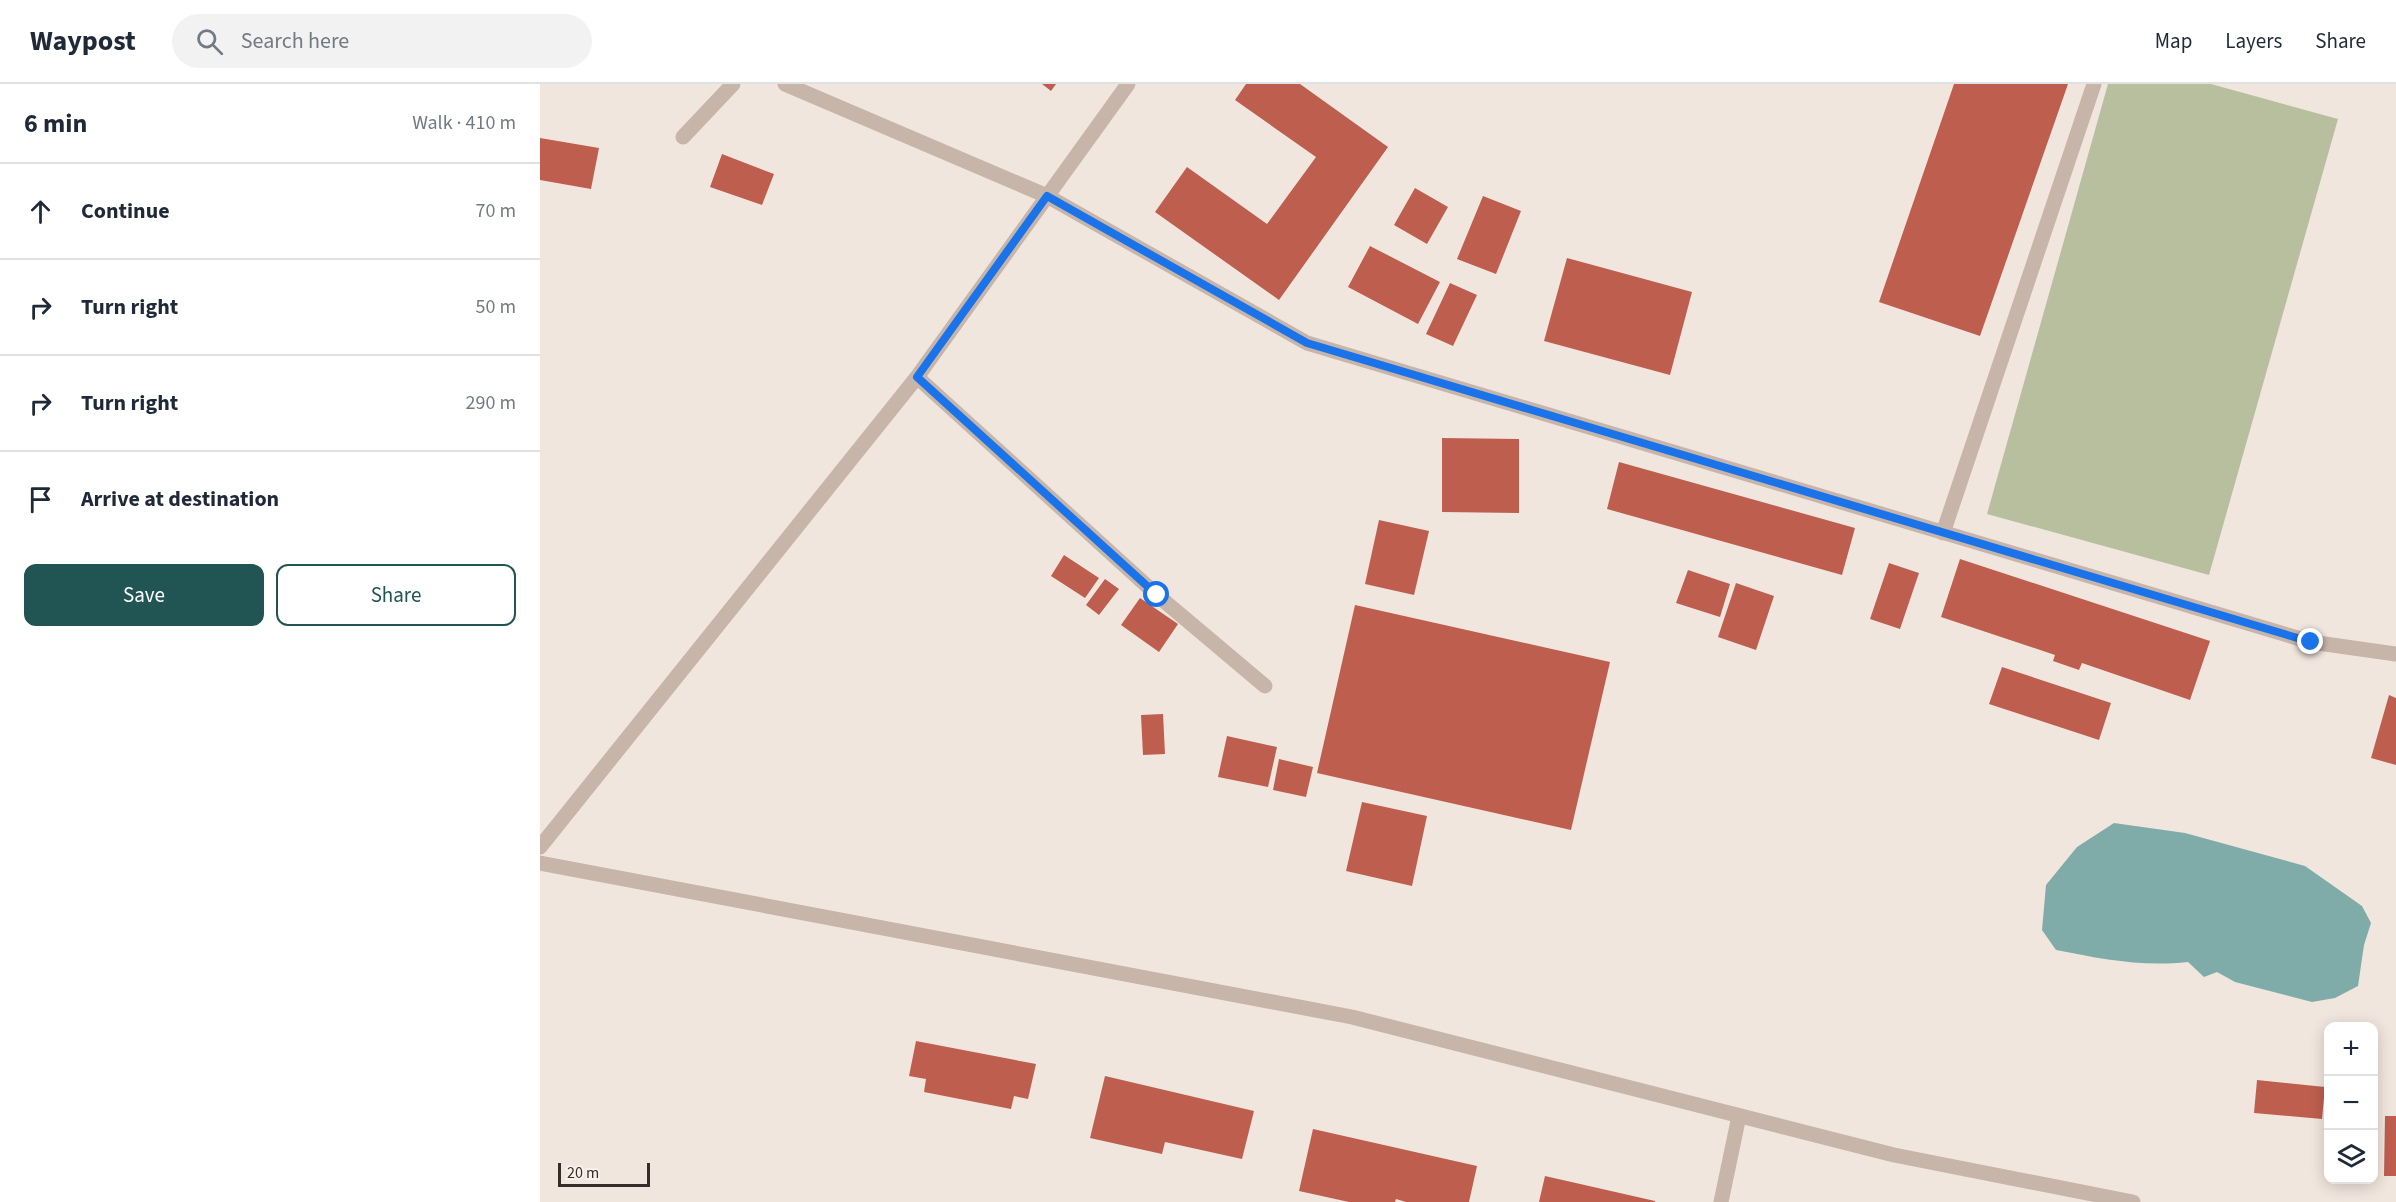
<!DOCTYPE html>
<meta charset="utf-8">
<style>
body{margin:0;font-family:"Source Sans 3",sans-serif;background:#f2f2f3;color:#1f2937}
.controls{position:absolute;right:18px;bottom:18px;display:grid;overflow:hidden;border-radius:12px;box-shadow:0 3px 15px #0003}
.controls button{width:54px;height:54px;display:grid;place-items:center;padding:0;border:0;border-bottom:2px solid #e0e1e3;background:#fff;color:#1f2937;font:30px sans-serif}
.scale{position:absolute;left:18px;bottom:15px;width:92px;box-sizing:border-box;padding-left:6px;border:3px solid #362c29;border-top:0;font-size:16px;line-height:21px;white-space:nowrap;color:#362c29;-webkit-text-stroke:4px #f9f0ea;paint-order:stroke}
.stop{position:absolute;width:18px;height:18px;margin:-14px;border:4px solid #1a73e8;border-radius:50%;background:#fff}
.stop.end{background:#1a73e8;border-color:#fff;box-shadow:0 2px 6px #0008}
.list{margin:0;padding:0;list-style:none}
h2{display:flex;justify-content:space-between;align-items:center;height:78px;margin:0;padding:0 24px;font-size:26px}
h2 small{font-size:20px;font-weight:400;color:#747a83}
.list li{display:grid;grid-template-columns:39px 1fr auto;gap:18px;align-items:center;box-sizing:border-box;height:96px;padding:0 24px;border-top:2px solid #e0e1e3}
.list b{display:block;font-size:22px;white-space:nowrap}
.list em{font-size:20px;font-style:normal;color:#747a83}
.actions{display:flex;gap:12px;padding:18px 24px}
.actions a{flex:1;padding:14px 0;border:2px solid #215553;border-radius:12px;text-align:center;font-size:21px;color:#215553}
.actions .main{background:#215553;color:#fff}
.icon{flex:none;width:33px;height:33px;fill:none;stroke:currentColor;stroke-width:2;stroke-linecap:round;stroke-linejoin:round}
.map{position:relative;flex:none;width:1856px;height:1118px;overflow:hidden}
header{display:flex;align-items:center;gap:36px;box-sizing:border-box;height:84px;padding:0 30px;background:#fff;border-bottom:2px solid #e0e1e3}
header strong{font-size:28px}
nav{display:flex;gap:33px;margin-inline-start:auto;font-size:21px}
.search{width:420px;height:54px;background:#f2f2f3;display:flex;align-items:center;gap:15px;box-sizing:border-box;padding:0 21px;border-radius:33px;color:#747a83;font-size:22px}
main{display:flex}
aside{flex:1;background:#fff}
.map>svg:first-child{display:block}
</style>
<header>
<strong>Waypost</strong>
<div class="search"><svg class="icon" aria-label="search" viewBox="0 0 24 24"><circle cx="10" cy="10" r="6"/><path d="M15 15l6 6"/></svg>Search here</div>
<nav><a>Map</a><a>Layers</a><a>Share</a></nav>
</header>
<main>
<aside>
<h2>6 min<small>Walk · 410 m</small></h2>
<ul class="list">
<li><svg class="icon" aria-label="ahead" viewBox="0 0 24 24"><path d="M12 20V5M6 11l6-6 6 6"/></svg><div><b>Continue</b></div><em>70 m</em></li>
<li><svg class="icon" aria-label="right" viewBox="0 0 24 24"><path d="M7 20v-9h11M14 6l5 5-5 5"/></svg><div><b>Turn right</b></div><em>50 m</em></li>
<li><svg class="icon" aria-label="right" viewBox="0 0 24 24"><path d="M7 20v-9h11M14 6l5 5-5 5"/></svg><div><b>Turn right</b></div><em>290 m</em></li>
<li><svg class="icon" aria-label="arrive" viewBox="0 0 24 24"><path d="M6 21V4h12l-3 4 3 4H6"/></svg><div><b>Arrive at destination</b></div></li>
</ul>
<div class="actions"><a class="main">Save</a><a>Share</a></div>
</aside>
<div class="map">
<svg width="1856" height="1118" viewBox="0 0 1856 1118">
<rect width="100%" height="100%" fill="#f1e6de"/>
<path fill="#b8bf9f" d="M1568 0H1671L1798 35 1669 491 1447 430Z"/>
<path fill="#7faca9" d="M1574 739 1645 749 1765 782 1822 822 1831 839 1824 861 1818 902 1795 914 1772 918 1695 898 1677 888 1664 893 1648 878C1601 883 1562 875 1516 866L1502 846 1506 801 1537 763Z"/>
<path fill="#be5e4f" d="M502 0H516L511 7Z
M706 0H760L848 63 739 216 615 128 647 83 727 140 776 73 695 16Z
M1414 0H1528L1440 252 1339 218Z
M0 54 59 64 51 105 0 96Z
M182 70 234 90 222 121 170 103Z
M875 104 908 123 887 160 854 141Z
M943 112 981 127 956 190 917 175Z
M830 162 900 198 878 240 808 203Z
M1027 174 1152 208 1130 291 1004 257Z
M910 199 937 211 913 262 886 250Z
M902 354 979 355V429L902 428Z
M1079 378 1315 444 1302 491 1067 425Z
M839 436 889 447 874 511 825 500Z
M524 471 559 494 545 514 511 492Z
M1420 475 1670 557 1650 616 1542 579 1539 586 1513 577 1515 571 1401 533Z
M1349 479 1379 489 1360 545 1330 535Z
M1148 486 1190 500 1180 533 1136 519Z
M565 495 579 505 559 531 546 521Z
M1196 499 1234 512 1216 566 1178 553Z
M600 514 638 540 619 568 581 541Z
M815 521 1070 578 1031 746 777 689Z
M1462 583 1571 619 1559 656 1449 620Z
M1849 611 1856 614V681L1831 674Z
M623 630 625 670 603 671 601 631Z
M687 652 737 663 728 703 678 693Z
M739 675 773 683 766 713 733 706Z
M822 718 887 732 872 802 806 787Z
M376 957 496 980 488 1015 474 1012 471 1025 384 1008 386 995 369 992Z
M565 992 714 1027 702 1075 625 1058 622 1070 550 1054Z
M1717 996 1785 1003 1782 1035 1714 1029Z
M1845 1032H1856V1092H1844Z
M773 1045 937 1082 929 1118H866L856 1115 855 1118H809L759 1107Z
M1005 1092 1115 1117V1118H999Z"/>
<g fill="none" stroke-linecap="round" stroke-linejoin="round">
<path stroke="#c8b5aa" stroke-width="15" d="M377 293 617 511 725 602
M1181 1118 1199 1032"/>
<path stroke="#c8b5aa" stroke-width="15" d="M245 0 507 112 767 259 1771 558 1856 570
M143 53 193 0
M1403 449 1554 0
M0 763 377 293 588 0
M0 779 812 933 1354 1071 1593 1118"/>
</g>
<g fill="none" stroke-linecap="round" stroke-linejoin="round">
<path stroke="#1a73e8" stroke-width="8" d="M617 511 377 293 507 112 767 259 1771 558"/>
</g>
</svg>
<div class="controls">
<button>+</button>
<button>−</button>
<button><svg class="icon" aria-label="layers" viewBox="0 0 24 24"><path d="M12 4l9 5-9 5-9-5zM3 14l9 5 9-5"/></svg></button>
</div>
<div class="scale">20 m</div>
<div class="stop" style="left:617px;top:511px"></div>
<div class="stop end" style="left:1771px;top:558px"></div>
</div>
</main>
